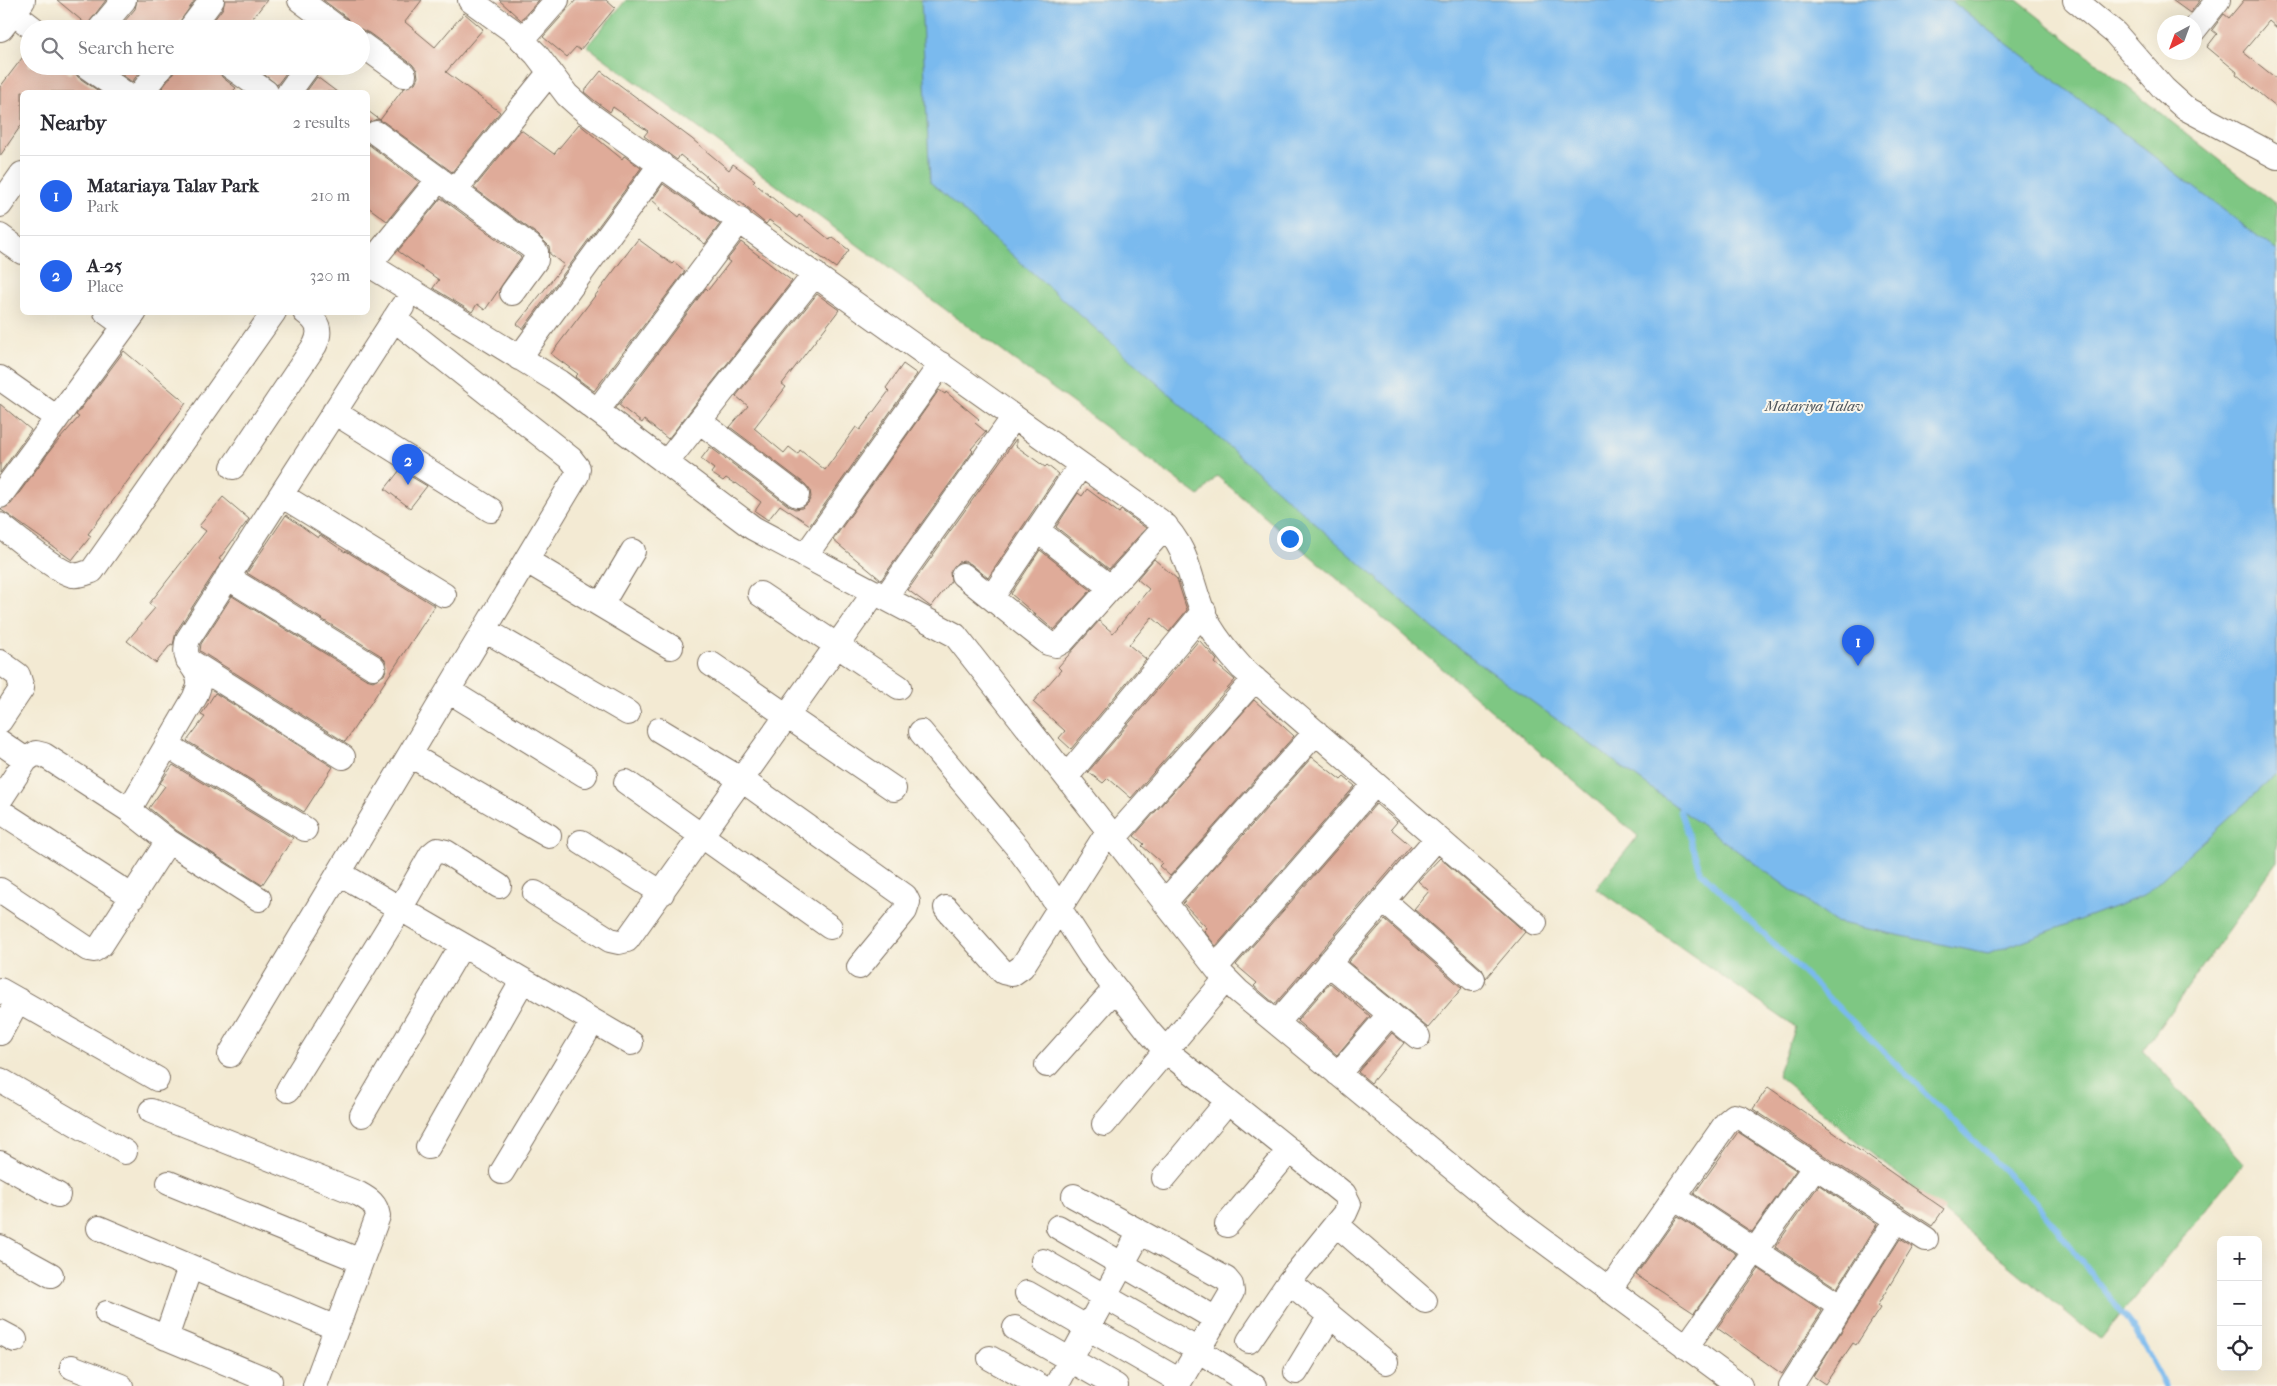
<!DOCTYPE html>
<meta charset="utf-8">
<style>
body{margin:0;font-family:"IM FELL French Canon",serif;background:#f7f7f7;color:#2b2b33}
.controls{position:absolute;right:15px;bottom:15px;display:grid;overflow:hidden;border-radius:8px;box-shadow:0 5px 20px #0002}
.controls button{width:45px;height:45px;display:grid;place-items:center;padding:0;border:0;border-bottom:1px solid #e1e1e2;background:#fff;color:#2b2b33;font:25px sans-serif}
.compass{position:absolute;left:2157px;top:15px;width:45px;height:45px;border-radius:50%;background:#fff;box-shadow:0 5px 20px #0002;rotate:221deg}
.you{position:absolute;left:1289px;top:538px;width:18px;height:18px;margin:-12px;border:4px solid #fff;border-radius:50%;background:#1a73e8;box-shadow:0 0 0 8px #1a73e833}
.badge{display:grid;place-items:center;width:32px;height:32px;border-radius:50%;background:#2563eb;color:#fff;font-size:16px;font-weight:700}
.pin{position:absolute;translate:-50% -41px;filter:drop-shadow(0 1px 2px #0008)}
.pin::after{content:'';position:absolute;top:26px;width:18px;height:15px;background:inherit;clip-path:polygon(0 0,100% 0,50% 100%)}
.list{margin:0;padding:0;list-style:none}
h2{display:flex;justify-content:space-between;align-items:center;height:65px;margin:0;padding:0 20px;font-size:21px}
h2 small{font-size:16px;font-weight:400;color:#7c7c81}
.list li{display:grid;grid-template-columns:32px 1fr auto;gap:15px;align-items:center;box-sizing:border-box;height:80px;padding:0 20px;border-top:1px solid #e1e1e2}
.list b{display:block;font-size:19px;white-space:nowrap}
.list p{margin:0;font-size:16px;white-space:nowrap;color:#7c7c81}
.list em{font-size:16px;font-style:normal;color:#7c7c81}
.icon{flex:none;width:28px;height:28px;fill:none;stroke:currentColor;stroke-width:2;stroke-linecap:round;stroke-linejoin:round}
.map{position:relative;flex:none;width:2277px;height:1386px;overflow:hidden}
.search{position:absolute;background:#fff;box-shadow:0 5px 20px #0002;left:20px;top:20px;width:350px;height:55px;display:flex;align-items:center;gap:12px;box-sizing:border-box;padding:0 18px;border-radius:28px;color:#7c7c81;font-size:19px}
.panel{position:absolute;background:#fff;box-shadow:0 5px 20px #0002;left:20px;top:90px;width:350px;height:225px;border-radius:8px}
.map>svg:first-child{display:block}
</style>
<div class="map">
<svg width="2277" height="1386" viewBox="0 0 2277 1386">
<rect width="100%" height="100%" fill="#fbf7ec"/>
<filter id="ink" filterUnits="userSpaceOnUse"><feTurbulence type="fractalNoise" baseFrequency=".02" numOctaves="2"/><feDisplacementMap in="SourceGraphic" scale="10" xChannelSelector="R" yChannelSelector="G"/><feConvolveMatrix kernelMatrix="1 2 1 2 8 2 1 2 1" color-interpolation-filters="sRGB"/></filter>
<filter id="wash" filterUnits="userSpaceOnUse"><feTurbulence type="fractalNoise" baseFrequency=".0096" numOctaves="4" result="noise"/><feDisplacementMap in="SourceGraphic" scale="20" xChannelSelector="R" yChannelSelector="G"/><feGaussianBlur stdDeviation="1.12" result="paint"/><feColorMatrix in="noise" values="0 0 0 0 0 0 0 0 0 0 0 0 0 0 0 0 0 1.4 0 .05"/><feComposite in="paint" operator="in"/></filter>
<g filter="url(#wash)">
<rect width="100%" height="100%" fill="#f3ead3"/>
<path fill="#7ec783" stroke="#5c7850" d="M626 0H2017L2277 205V862L2143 1050 2244 1163 2100 1340 1777 1075 1795 1027 1596 888 1638 836 1217 476 1199 496 587 46Z"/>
<path fill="#7abaee" stroke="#5a7286" d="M921 0H1950L2277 251V774L2143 896 1988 954 1835 922 1442 636 930 182Z"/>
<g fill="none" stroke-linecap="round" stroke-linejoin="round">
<path stroke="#7abaee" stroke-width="5.5" d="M1680 810 1701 872 2035 1201 2135 1330 2165 1386"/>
</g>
<g id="blocks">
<path fill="#dfab99" d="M57 0H106L87 25Z
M137 0H195L176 27 172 23 168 29H118L135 9Z
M225 0H267L244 29H207L223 8Z
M323 0H422L405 22 435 47 464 13 483 29 446 72 500 112 452 172 384 122 377 119 368 123V111L380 120 403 89 415 83 418 77 417 70 412 64 369 33 361 29H352L347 18Z
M499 0H539L521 20Z
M576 0H606L615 8 580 50 576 47 567 57 543 37Z
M2172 0H2200L2190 13Z
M2244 0H2277V28L2269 21 2243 52 2277 79V108L2236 74 2237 72 2207 47 2217 34 2212 30 2224 14 2229 18Z
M29 49V66H59L70 74 73 70 78 77 100 92H22V124L0 156V87Z
M110 66H141L143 68 132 82Z
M175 66H217L222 77 236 88 232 92H159L173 74Z
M254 66H291L277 85Z
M601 71 692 139 729 170 733 164 755 180 753 182 797 218 799 215 830 240 832 237 849 250 836 268 769 220 766 224 739 201 738 203 717 188 718 186 680 155 677 160 644 136 648 131 613 107 610 112 595 101 584 92Z
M317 77 337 92H306Z
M579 124 622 159 624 156 641 168 523 329 517 324 564 265 550 254 549 246 538 235 474 188 521 130 554 154Z
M368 144 419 182 387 221 368 207Z
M663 184 720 224 705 244 659 209 660 207 652 200Z
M441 198 521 257 485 310 477 304 472 312 433 288 439 280 398 251Z
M638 239 672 264 674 262 685 271 594 391 575 377 578 374 551 354Z
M741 242 792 281 668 439 644 420 642 423 619 405 706 288 708 290 730 262 727 260Z
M817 294 839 310 782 384 786 387 754 428 784 453 789 447 798 454 800 450 825 470 856 427 860 430 889 391 886 388 903 364 917 374 810 525 780 505 768 520 755 511 761 502 736 483 735 484 726 478 723 481 711 473 714 469 701 459 710 447 789 506 795 509 802 508 808 503 811 497 810 490 805 484 730 427 748 406 736 396Z
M124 351 186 403 88 534 91 536 72 560 0 509 11 504 52 448 79 417 76 415Z
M939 390 945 394 946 392 979 419 975 423 986 432 971 449 973 451 881 580 833 540Z
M0 404 31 430 0 473Z
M1016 439V446L1045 467 1047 465 1058 474 988 578 971 564 965 561 958 562 950 572 951 581 931 607 908 590Z
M400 470 427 486 410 508 385 489Z
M1087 489 1119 513 1121 510 1146 528 1109 569 1056 527 1078 493 1082 496Z
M223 497 249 519 219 559 222 561 176 632 173 645 171 644 156 663 127 641 155 608 149 604 206 531 199 526Z
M286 515 318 538 320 535 345 552 346 551 435 606 345 742 200 651 201 644 232 596 366 679 373 681 384 675 387 667 385 660 380 655 247 573Z
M1040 550 1091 590 1054 630 1011 594Z
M1154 559 1177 579 1187 610 1169 632 1152 617 1129 645 1146 659 1071 749 1059 738 1065 731 1033 702 1061 670 1058 667 1099 621 1113 633 1149 589 1137 579Z
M1199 640 1217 660 1215 663 1235 680 1131 798 1108 778 1103 783 1088 772Z
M215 693 333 767 304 812 187 741 205 717 201 715Z
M1254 700 1294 736 1170 876 1159 866 1162 863 1142 846 1144 844 1134 836Z
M1312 757 1341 780 1344 777 1355 786 1216 946 1204 931 1207 928 1183 903Z
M173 765 293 838 262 885 176 830 149 808 165 786 160 783Z
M1376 804 1397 822 1391 829 1411 846 1275 1004 1254 986 1257 983 1236 965Z
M1440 858 1525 932 1486 978 1482 969 1414 909 1429 891 1418 881Z
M1385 920 1462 988 1428 1028 1348 962Z
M1330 983 1370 1016 1337 1055 1297 1021Z
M1392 1033 1404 1043 1371 1083 1358 1072Z
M1768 1087 1944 1209 1932 1226 1753 1109Z
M1738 1132 1796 1170 1752 1232 1694 1194Z
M1819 1185 1877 1224 1837 1288 1775 1247Z
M1678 1216 1736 1254 1694 1313 1636 1275Z
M1900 1239 1913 1247 1877 1306 1880 1308 1856 1345 1853 1343 1825 1384 1813 1376Z
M1759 1269 1822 1311 1782 1374 1717 1328Z"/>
</g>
</g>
<g filter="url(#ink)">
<use href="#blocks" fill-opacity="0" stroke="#7b6d5d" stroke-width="1"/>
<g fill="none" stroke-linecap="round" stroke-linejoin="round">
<defs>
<path id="minor" d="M300 0 339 29
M470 0 513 31 536 54 567 95 586 112 1160 521C1193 552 1189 588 1209 625 1218 640 1230 655 1242 668L1535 923
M2075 0 2115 33 2164 89 2185 108 2277 157
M0 3 34 29
M100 29 124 0
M190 29 212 0
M2194 30 2218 0
M522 40 557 0
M361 44 404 75
M86 66 123 92
M230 66 266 92
M142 92 162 66
M289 92 308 66
M376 133 530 246 536 252V260L512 293
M454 191 550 72
M0 205 22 174
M0 236 22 252
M368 264 559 382 753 528 955 635 1221 974 1238 991 1518 1222 1740 1386
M369 265 439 179
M106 312 125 326
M519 358 661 164
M0 378 57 418
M597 411 740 220
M334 412 491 510
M699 421 797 495
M666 463 815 274
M233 467 315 345C322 330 318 322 305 312
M281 495 444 595
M0 496 135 312
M0 525C14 536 58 573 73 575 79 576 86 573 92 571L274 312
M1037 530 1111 588
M805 556 941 364
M527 561 671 647
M963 575 1048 643 1056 645 1063 641 1166 526
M227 577 373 667
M760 594 899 687
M992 597 1081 465
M885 598 1014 417
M601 605 633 551
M485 630 628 713
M188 660 343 757
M0 662 18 675 22 688 0 721
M711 664 894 789
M449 691 585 775
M659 730 742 780 905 896 908 902 905 911 859 967
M921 732 1017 847 1037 874 1091 957 1150 1033 1166 1051 1344 1194 1349 1204 1345 1213 1289 1282 1249 1341
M0 742 26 760
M167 745 305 829
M410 755 549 836
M1067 776 1204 611
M626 782 830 927
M0 800 26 760 36 753 44 755 129 810 168 841 259 899
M129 810 195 697C196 693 199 688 199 685 200 665 180 665 188 639L402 307
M0 811 133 897
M1115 837 1255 679
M581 842 662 893
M339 873 631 1043
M0 890 88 949 94 950 101 945 168 841
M535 893 610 940 619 942 627 940 875 592
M1383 900 1473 979
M1165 902 1316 732
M946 908 1003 972 1012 974 1022 967 1109 830
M1328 963 1418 1037
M1216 967 1375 784
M0 990 157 1079
M1277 1023 1437 838
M0 1033 18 1000
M230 1055 577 475 578 468 571 459 394 319
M1047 1065 1115 989
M1338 1074 1390 1014
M0 1080 125 1152
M288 1090 400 909 431 855 437 850 446 852 499 886
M151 1111 359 1194C370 1200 376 1204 378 1216L315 1386
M362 1115 462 945
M1104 1124 1226 979
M428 1147 523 980
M0 1163 58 1195
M502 1172 593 1021
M1164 1178 1228 1101
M169 1183 361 1261
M1074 1196 1226 1279 1231 1285 1232 1292 1177 1386
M1674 1197 1841 1307
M1336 1224 1425 1301
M1227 1225 1290 1150
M1058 1227 1216 1319
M99 1228 336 1328
M0 1247 51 1275
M1043 1261 1198 1350 1254 1386
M1289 1282 1386 1362
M1609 1290 1727 1122 1734 1116 1741 1118 1926 1239
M1027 1293 1180 1381
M107 1313 270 1381
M1015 1328 1116 1386
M0 1332 15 1340
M166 1338 190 1267
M1686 1347 1814 1168
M990 1358 1040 1386
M72 1367 121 1386
M1296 1372 1330 1316
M1056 1386 1140 1232
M1791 1386 1896 1220"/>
<path id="major" d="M0 27 21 0"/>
</defs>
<use href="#minor" stroke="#7b6d5d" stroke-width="26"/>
<use href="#major" stroke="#7b6d5d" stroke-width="30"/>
<use href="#minor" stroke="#fff" stroke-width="24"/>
<use href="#major" stroke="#fff" stroke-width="28"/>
</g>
</g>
<g text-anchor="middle" stroke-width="4" stroke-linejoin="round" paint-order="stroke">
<g font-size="15" font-style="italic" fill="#4e555c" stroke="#fbf7ec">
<text x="1814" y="411">Matariya Talav</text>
</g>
</g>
</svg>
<div class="controls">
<button>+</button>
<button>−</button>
<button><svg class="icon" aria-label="locate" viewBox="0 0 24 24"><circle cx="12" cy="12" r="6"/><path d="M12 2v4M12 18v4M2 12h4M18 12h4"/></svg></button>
</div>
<svg class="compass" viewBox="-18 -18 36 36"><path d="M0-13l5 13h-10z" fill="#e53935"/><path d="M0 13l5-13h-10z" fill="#7c7c81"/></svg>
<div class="you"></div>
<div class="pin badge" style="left:1858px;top:666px">1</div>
<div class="pin badge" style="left:408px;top:485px">2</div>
<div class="search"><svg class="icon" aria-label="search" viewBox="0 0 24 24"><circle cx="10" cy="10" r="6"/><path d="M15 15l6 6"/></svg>Search here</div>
<section class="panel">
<h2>Nearby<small>2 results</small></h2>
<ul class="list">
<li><span class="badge">1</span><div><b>Matariaya Talav Park</b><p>Park</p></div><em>210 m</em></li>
<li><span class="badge">2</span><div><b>A-25</b><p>Place</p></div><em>320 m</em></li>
</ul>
</section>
</div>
